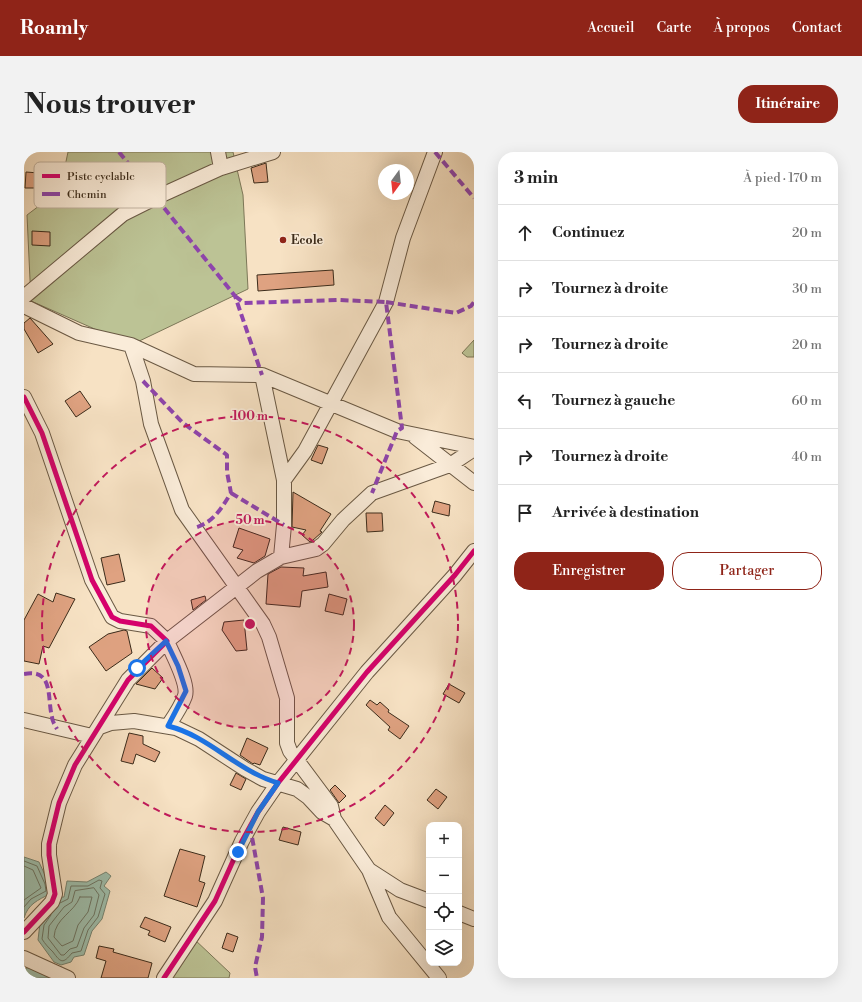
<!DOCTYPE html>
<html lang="fr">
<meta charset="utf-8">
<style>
body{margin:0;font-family:"Libre Bodoni",serif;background:#f2f2f2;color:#222}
.controls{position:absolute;right:12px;bottom:12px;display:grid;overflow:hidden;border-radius:8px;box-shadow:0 4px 16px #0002}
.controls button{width:36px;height:36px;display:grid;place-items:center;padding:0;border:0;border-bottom:1px solid #e0e0e0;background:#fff;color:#222;font:20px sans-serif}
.compass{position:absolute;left:354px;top:12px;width:36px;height:36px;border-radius:50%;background:#fff;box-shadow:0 4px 16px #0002;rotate:195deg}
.stop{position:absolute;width:12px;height:12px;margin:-9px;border:3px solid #1a73e8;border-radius:50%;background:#fff}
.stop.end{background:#1a73e8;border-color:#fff;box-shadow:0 1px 4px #0008}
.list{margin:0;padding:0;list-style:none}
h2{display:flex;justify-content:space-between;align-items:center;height:52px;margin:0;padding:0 16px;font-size:17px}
h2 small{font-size:13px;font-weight:400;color:#767676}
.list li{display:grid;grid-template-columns:26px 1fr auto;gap:12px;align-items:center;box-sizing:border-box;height:56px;padding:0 16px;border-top:1px solid #e0e0e0}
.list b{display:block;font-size:15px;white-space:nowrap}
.list em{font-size:13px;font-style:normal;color:#767676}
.actions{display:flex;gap:8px;padding:12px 16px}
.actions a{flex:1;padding:9px 0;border:1px solid #8f2418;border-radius:16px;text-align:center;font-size:14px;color:#8f2418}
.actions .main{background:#8f2418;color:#fff}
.icon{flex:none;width:22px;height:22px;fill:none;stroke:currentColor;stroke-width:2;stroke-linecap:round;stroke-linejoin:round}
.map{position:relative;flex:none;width:450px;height:826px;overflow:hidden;border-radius:16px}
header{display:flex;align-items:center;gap:24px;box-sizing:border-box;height:56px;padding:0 20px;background:#8f2418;color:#fff}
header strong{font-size:19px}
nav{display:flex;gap:22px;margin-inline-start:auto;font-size:14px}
.intro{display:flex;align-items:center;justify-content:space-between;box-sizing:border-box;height:96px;padding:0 24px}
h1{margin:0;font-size:28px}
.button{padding:10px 18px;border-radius:16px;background:#8f2418;color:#fff;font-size:14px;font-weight:700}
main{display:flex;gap:24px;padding:0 24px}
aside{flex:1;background:#fff;border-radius:16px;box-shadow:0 4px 16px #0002}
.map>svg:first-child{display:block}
</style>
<header>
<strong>Roamly</strong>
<nav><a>Accueil</a><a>Carte</a><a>À propos</a><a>Contact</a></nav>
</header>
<div class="intro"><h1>Nous trouver</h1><a class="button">Itinéraire</a></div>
<main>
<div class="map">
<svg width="450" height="826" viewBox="0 0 450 826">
<rect width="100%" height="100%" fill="#f7e2c4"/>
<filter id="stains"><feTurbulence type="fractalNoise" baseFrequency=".005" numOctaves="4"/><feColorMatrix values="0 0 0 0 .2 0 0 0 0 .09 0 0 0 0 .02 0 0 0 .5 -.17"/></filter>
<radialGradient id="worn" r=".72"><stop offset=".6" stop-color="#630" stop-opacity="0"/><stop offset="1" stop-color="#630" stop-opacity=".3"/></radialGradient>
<path fill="#bcc395" stroke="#7c7758" d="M44 0H209L219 43 224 137 107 193 7 149 3 63 36 38Z
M450 188V205H443L438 201Z
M169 786 206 821 205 826H143Z"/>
<path fill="#9ebfad" stroke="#768472" d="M0 705 15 710 25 732 26 742C14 748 4 752 0 766Z
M82 720 87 724 80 734 86 739 78 767 68 779 60 803 50 805 47 810 37 813 30 810 14 788 16 771 36 745H40L43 729 63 730Z
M9 815 32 826H0L2 816Z"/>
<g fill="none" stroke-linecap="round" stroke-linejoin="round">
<path stroke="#6c7564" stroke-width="1" d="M0 709 13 714 21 732 22 739 7 747 0 755
M0 714 9 718 17 736 0 748
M70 736 75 743 70 763 60 776 53 795 46 797 40 803H37L24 786 25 774 40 755 48 750 51 739Z
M56 745H68L64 760 54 773 49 789 38 794 30 785C31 766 50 761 56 745Z
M27 763 20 773 18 787C21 792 25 796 29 800 37 811 39 812 48 801L57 799 64 778 74 765 81 742 76 736 78 729 75 728 64 734H47L44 747 36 751"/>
</g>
<path fill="#dfa281" stroke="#3b2b1a" d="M242 11 244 30 230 31 227 16Z
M2 20 15 21V36H1Z
M8 79 26 80V94L8 93Z
M309 118 310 133 234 139 233 123Z
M6 166 29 192 14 201 0 177V171Z
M56 239 67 255 52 265 41 249Z
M294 293 304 296 298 312 287 308Z
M269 340 307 362 296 379 298 380 288 389 286 390 278 383 282 378 268 375Z
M411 349 426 353 425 364 408 360Z
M342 361H358L359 379 343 380Z
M215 376 246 387 241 404 230 411 213 406 219 398 209 395Z
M95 402 101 429 83 433 77 406Z
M257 415 280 416 279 424 302 420 304 435 278 439 276 455 242 452 244 422Z
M32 441 51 447 25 496 19 494 15 512 0 509V468L14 442 29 450Z
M305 442 323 447 319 463 301 459Z
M181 444 182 448 169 458 167 448Z
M220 468 223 498 212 499 198 478 200 470Z
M100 478 103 479 108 501 82 519 65 495 84 482Z
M128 516 139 526 131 537 112 532Z
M425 532 441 541 435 551 419 542Z
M346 548 353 553 356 550 365 558 364 560 385 574 376 587 364 578 366 575 342 553Z
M105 581 119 584V592L136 600 131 610 112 602 109 612 97 609Z
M223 586 244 596 236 613 230 611 229 612 216 603Z
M212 621 222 627 217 638 206 633Z
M311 633 322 644 315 651 306 638Z
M412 637 423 645 414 657 403 648Z
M361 653 370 661 360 674 351 666Z
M259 675 277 680 274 693 255 688Z
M156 697 181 704 175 729 181 731 173 755 140 744Z
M121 765 147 775 141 790 124 783 126 779 116 775Z
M203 781 214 785 209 800 198 796Z
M75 794 90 797 89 800 128 811 124 826H77L82 809 72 806Z"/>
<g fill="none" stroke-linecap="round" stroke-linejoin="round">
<defs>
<path id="minor" d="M194 0 197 16
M0 145 99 62 131 46 197 16 249 0
M0 154 55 181 107 193 170 222 238 223 373 279 450 295
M107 193 119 229 127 272 158 358 239 472 245 485 263 546V591L266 599 307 654 310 667
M238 223 260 328V373L257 405
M0 245 18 281 68 428 88 465 96 469 127 474 143 489 104 528 51 613 35 651 25 692V703L31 742 28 750 0 780
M391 285 450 331
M260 328 281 299 362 150 379 86 411 0
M0 568 68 584
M144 574C150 565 157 555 161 544 165 531 148 502 143 489L233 419 257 405 292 397 299 392 319 368 348 341 426 313 450 297
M76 575 87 571 110 569 152 576 175 587 221 617 239 627 273 637 284 645 298 660 310 667 345 718 376 738 405 749
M345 718 365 765 415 826
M435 761 450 767
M0 806 44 826
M140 826 191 749 218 689 234 660 254 631 343 520 431 423 450 399"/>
</defs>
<use href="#minor" stroke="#6a5944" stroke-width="16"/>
<use href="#minor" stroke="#faecd9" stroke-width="14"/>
<path stroke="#8e44ad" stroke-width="4" stroke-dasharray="8 4" stroke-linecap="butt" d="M95 0 211 144 238 223
M411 0 450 46
M211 144 220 151 314 148 362 150 378 276 373 279 348 341
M362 150 432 161 447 154 450 150
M119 229 159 271 203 303V320L207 341C197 357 189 371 170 376
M207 341 260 373
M0 522C30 516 23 546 28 565 28 569 31 573 33 577
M226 674 239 746 238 785 231 815 233 826"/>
<defs>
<path id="cycleway" d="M0 245 18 281 68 428 88 465 96 469 127 474 143 489 104 528 51 613 35 651 25 692V703L31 742 28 750 0 780
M140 826 191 749 218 689 234 660 254 631 343 520 431 423 450 399"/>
</defs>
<use href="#cycleway" stroke="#faecd9" stroke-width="8"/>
<use href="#cycleway" stroke="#d6006c" stroke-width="5"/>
</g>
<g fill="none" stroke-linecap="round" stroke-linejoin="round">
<path stroke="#1a73e8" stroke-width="5" d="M113 516 142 489 154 514 162 539 144 574C185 584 213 619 254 631L234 660 214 700"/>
</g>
<circle cx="226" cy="472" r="104" fill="#c2185b" fill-opacity=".12"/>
<g fill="none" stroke="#c2185b" stroke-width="2" stroke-dasharray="7 5">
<circle cx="226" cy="472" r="104"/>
<circle cx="226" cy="472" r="208"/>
</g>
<circle fill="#8f2418" stroke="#faecd9" stroke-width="1.5" cx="259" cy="88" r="4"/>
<g text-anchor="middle" stroke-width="3.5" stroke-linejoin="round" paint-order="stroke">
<g font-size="12" font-weight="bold" fill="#3b2b1a" stroke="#faecd9" text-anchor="start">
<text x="267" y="92">Ecole</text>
</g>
</g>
<rect x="10" y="10" width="132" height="46" rx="6" fill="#faecd9" stroke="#c1b2a0" stroke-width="1"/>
<rect x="18" y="22" width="18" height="4" fill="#d6006c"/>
<rect x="18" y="40" width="18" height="4" fill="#8e44ad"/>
<g font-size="11" fill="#3b2b1a">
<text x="43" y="28">Piste cyclable</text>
<text x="43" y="46">Chemin</text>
</g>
<circle cx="226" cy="472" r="6" fill="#c2185b" stroke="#faecd9" stroke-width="2"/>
<g font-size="12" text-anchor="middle" font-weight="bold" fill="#c2185b" stroke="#faecd9" stroke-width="3.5" stroke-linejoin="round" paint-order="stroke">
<text x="226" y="268">100 m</text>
<text x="226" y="372">50 m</text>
</g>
<rect width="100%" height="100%" filter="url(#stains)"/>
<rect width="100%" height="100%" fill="url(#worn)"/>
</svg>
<div class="controls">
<button>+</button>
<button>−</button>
<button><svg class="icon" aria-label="locate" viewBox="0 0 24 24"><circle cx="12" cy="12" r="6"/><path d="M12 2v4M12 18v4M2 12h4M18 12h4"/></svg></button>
<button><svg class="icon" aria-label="layers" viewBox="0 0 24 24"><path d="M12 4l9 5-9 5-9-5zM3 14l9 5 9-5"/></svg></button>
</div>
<svg class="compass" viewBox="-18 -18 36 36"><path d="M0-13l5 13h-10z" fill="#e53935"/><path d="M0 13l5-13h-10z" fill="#767676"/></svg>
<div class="stop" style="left:113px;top:516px"></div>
<div class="stop end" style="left:214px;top:700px"></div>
</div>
<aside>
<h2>3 min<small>À pied · 170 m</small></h2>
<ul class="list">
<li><svg class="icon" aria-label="ahead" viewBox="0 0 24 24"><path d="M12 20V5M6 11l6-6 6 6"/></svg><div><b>Continuez</b></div><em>20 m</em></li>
<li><svg class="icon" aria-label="right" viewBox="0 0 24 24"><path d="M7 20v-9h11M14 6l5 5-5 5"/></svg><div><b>Tournez à droite</b></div><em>30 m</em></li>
<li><svg class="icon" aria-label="right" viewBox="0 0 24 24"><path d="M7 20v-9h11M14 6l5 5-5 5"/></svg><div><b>Tournez à droite</b></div><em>20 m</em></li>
<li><svg class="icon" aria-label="left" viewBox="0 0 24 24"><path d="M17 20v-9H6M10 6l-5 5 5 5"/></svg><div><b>Tournez à gauche</b></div><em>60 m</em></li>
<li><svg class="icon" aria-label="right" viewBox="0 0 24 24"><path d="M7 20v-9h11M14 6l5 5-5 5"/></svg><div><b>Tournez à droite</b></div><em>40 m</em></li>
<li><svg class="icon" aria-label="arrive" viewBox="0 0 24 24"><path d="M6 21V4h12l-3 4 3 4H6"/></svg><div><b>Arrivée à destination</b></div></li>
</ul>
<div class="actions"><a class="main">Enregistrer</a><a>Partager</a></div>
</aside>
</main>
